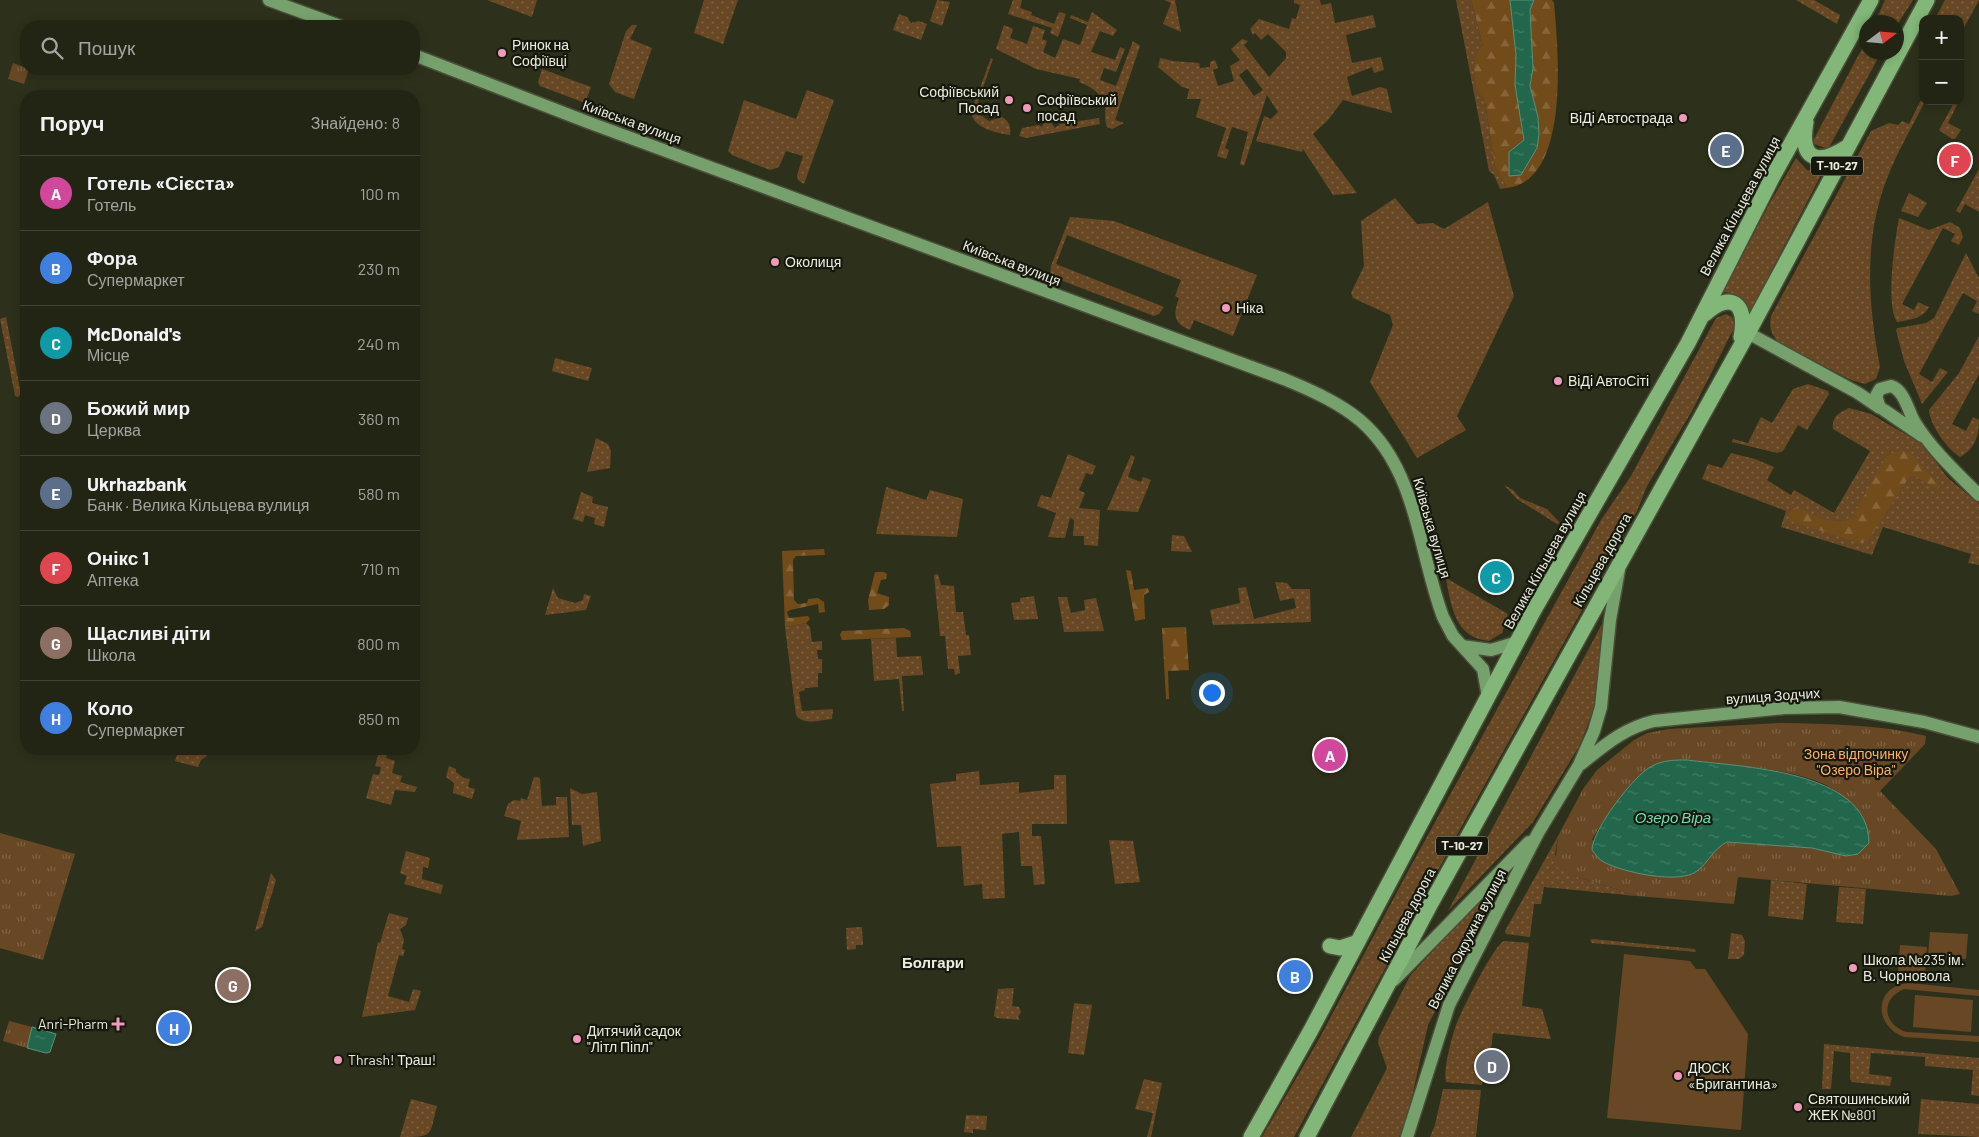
<!DOCTYPE html>
<html lang="uk">
<meta charset="utf-8">
<style>
body{margin:0;font-family:Barlow,sans-serif;background:#2e3122;color:#f1f3f6}
.controls{position:absolute;right:15px;top:15px;display:grid;overflow:hidden;border-radius:10px;box-shadow:0 2px 8px #0003}
.controls button{width:45px;height:45px;display:grid;place-items:center;padding:0;border:0;border-bottom:1px solid #3f4234;background:#222514;color:#f1f3f6;font:25px sans-serif}
.compass{position:absolute;left:1859px;top:15px;width:45px;height:45px;border-radius:50%;background:#222514;box-shadow:0 2px 8px #0003;rotate:74deg}
.you{position:absolute;left:1211px;top:692px;width:18px;height:18px;margin:-12px;border:4px solid #fff;border-radius:50%;background:#1a73e8;box-shadow:0 0 0 8px #1a73e833}
.badge{display:grid;place-items:center;width:32px;height:32px;border-radius:50%;background:#ef9ab8;color:#fff;font-size:16px;font-weight:700}
.pin{position:absolute;translate:-50% -50%;border:2px solid #fff;box-shadow:0 1px 5px #0006}
.list{margin:0;padding:0;list-style:none}
h2{display:flex;justify-content:space-between;align-items:center;height:65px;margin:0;padding:0 20px;font-size:21px}
h2 small{font-size:16px;font-weight:400;color:#a2a5a0}
.list li{display:grid;grid-template-columns:32px 1fr auto;gap:15px;align-items:center;box-sizing:border-box;height:75px;padding:0 20px;border-top:1px solid #3f4234}
.list b{display:block;font-size:19px;white-space:nowrap}
.list p{margin:0;font-size:16px;white-space:nowrap;color:#a2a5a0}
.list em{font-size:16px;font-style:normal;color:#a2a5a0}
.icon{flex:none;width:28px;height:28px;fill:none;stroke:currentColor;stroke-width:2;stroke-linecap:round;stroke-linejoin:round}
.map{position:relative;flex:none;width:1979px;height:1137px;overflow:hidden}
.search{position:absolute;background:#222514;box-shadow:0 2px 8px #0003;left:20px;top:20px;width:400px;height:55px;display:flex;align-items:center;gap:12px;box-sizing:border-box;padding:0 18px;border-radius:20px;color:#a2a5a0;font-size:19px}
.panel{position:absolute;background:#222514;box-shadow:0 2px 8px #0003;left:20px;top:90px;width:400px;height:665px;border-radius:20px}
.map>svg:first-child{display:block}
</style>
<div class="map">
<svg width="1979" height="1137" viewBox="0 0 1979 1137">
<defs>
<pattern id="grass-dots" width="8" height="8" patternUnits="userSpaceOnUse" patternTransform="scale(1.25)"><rect width="8" height="8" fill="#684824"/><path d="M2 2h.1M6 6h.1" fill="none" stroke="#7e6343" stroke-width="1.8" stroke-linecap="round"/></pattern>
<pattern id="forest-firs" width="22" height="20" patternUnits="userSpaceOnUse" patternTransform="scale(1.25)"><rect width="22" height="20" fill="#724b1a"/><path d="M5 1l3.5 6h-7zM16 11l3.5 6h-7z" fill="#86653b"/></pattern>
<pattern id="park-tufts" width="24" height="20" patternUnits="userSpaceOnUse" patternTransform="scale(1.25)"><rect width="24" height="20" fill="#684824"/><path d="M3 7l-1-3M5 7V3M7 7l1-3M15 17l-1-3M17 17v-4M19 17l1-3" fill="none" stroke="#7e6343"/></pattern>
<pattern id="water-ripples" width="26" height="14" patternUnits="userSpaceOnUse" patternTransform="scale(1.25)"><rect width="26" height="14" fill="#22674c"/><path d="M2 4q2-2 4 0t4 0M15 11q2-2 4 0t4 0" fill="none" stroke="#427d65"/></pattern>
</defs>
<rect width="100%" height="100%" fill="#2d311b"/>
<path fill="url(#grass-dots)" fill-rule="evenodd" d="M487 0H537L532 17Z
M704 0H738L723 44 694 33Z
M937 0 950 2 942 26 930 21Z
M1013 0H1022L1020 8 1032 12 1031 15 1054 24 1059 12 1066 14 1058 37 1050 33 1052 28 1008 14Z
M1164 0H1175L1181 32 1163 24 1171 3Z
M1294 0H1320L1321 5 1331 3 1335 23 1373 15 1376 27 1346 35 1352 63 1381 57 1384 70 1374 73 1372 67 1347 77 1352 96 1380 87 1387 89 1392 113 1343 100 1328 120 1313 134 1357 193 1333 195 1303 149 1302 152 1256 141 1264 116 1271 119 1278 112 1267 95 1244 166 1240 164 1248 132 1232 127 1225 148 1229 150 1226 159 1217 156 1226 128 1196 117 1201 99H1187L1189 89 1182 87 1158 67 1160 58 1173 61 1199 63 1200 68 1210 67V62L1215 60 1218 68 1213 70 1218 86 1234 81 1230 66 1240 60 1231 49 1242 39 1248 41 1244 45 1269 77 1286 58V52L1268 34 1261 40 1255 33 1253 35 1250 29 1259 19 1289 29 1292 18 1296 19 1300 5 1294 3ZM1247 69 1263 90 1254 96 1239 75Z
M1456 0H1471L1483 46 1476 86 1485 102 1495 167 1507 188 1500 189 1494 175 1489 171Z
M1796 0H1814L1840 15 1837 24Z
M1885 0H1913L1897 25 1896 22H1875Z
M1945 0H1979L1960 35V19H1935Z
M1092 12 1117 30 1113 36 1100 31 1091 52 1115 60 1120 47 1125 49 1116 72 1104 68 1100 80 1116 86 1133 41 1140 46 1115 120 1124 123 1112 129 1107 127C1104 120 1106 114 1105 106 1103 94 1090 86 1079 82L1080 79 1036 69 996 49 1004 25 1013 29 1010 38 1027 44 1033 26 1045 30 1042 39 1047 41 1043 52 1055 58 1063 39 1080 45 1087 25 1070 18 1071 15 1088 22Z
M899 14 907 17 911 23 919 21 927 24 921 40 893 30Z
M632 25H637L630 39 652 48 634 99 615 92 609 84 626 31Z
M1866 41V52L1881 53 1828 149 1814 144 1813 141Z
M991 58 993 59 978 102 980 104 979 114 989 121 1002 117C1010 122 1011 127 1010 135 996 133 973 128 971 112Z
M542 69 591 87 585 103 540 86 538 82Z
M807 90 834 100 804 184 798 180 797 175 803 156 786 151 779 167 770 170 732 155 728 151 744 100 796 119Z
M1923 96V101H1925C1913 126 1898 150 1888 176 1863 238 1868 304 1880 367L1876 379 1865 384 1851 380 1779 343C1771 334 1769 328 1771 316L1871 131 1889 123 1898 125 1902 121 1909 124Z
M1955 101H1959L1948 123 1961 130 1955 139H1952L1939 130Z
M1099 118 1100 124 1026 138 1019 136 1022 128 1039 125 1042 127 1044 122 1050 121 1055 128 1060 124Z
M1796 158 1807 170 1822 173 1750 312C1743 300 1737 293 1723 292L1771 201Z
M1979 169V212L1965 204 1960 213 1956 211Z
M1909 193 1927 203 1918 217 1901 211Z
M1395 198 1417 224 1433 223 1444 229 1488 202 1514 296 1457 416 1466 430 1417 458 1370 382 1393 325 1390 315 1353 298 1351 293 1364 266 1361 221Z
M1070 217 1114 221 1257 275 1233 336 1194 320 1190 330C1173 323 1173 314 1179 298L1175 296 1181 280 1067 235 1056 264 1164 307 1159 314 1154 316 1050 276 1051 266Z
M1899 218 1929 230 1950 222 1960 228 1963 237 1959 245 1951 241 1955 234 1943 228 1902 304 1914 310 1918 302 1929 307C1922 319 1909 320 1897 322 1885 304 1895 240 1899 218Z
M1966 253 1979 278V314L1972 311 1977 301 1963 293 1919 374 1932 382 1940 368 1948 372 1922 404 1904 361 1896 330 1898 328 1926 323 1934 318Z
M1726 314 1732 317 1735 326 1692 411 1647 486 1637 511 1464 822 1294 1137H1262L1318 1041 1406 875 1601 520 1631 476 1716 318Z
M6 317 21 394 18 397 15 396 0 319Z
M1979 336V374L1952 424 1966 431 1973 417 1979 420C1979 436 1975 449 1960 457 1947 449 1930 425 1929 410L1959 373Z
M555 358 592 368 588 381 552 371Z
M1808 384 1828 391 1829 394 1807 430 1798 425 1783 451 1777 453 1732 442 1733 439 1748 443 1761 417 1772 423 1793 389Z
M1849 408 1871 414 1922 444 1948 478 1979 504V565L1968 563 1971 554 1883 527 1872 555 1781 527 1786 511 1702 479 1708 464 1722 468 1731 453 1755 459 1774 467 1767 480 1791 495 1794 490 1834 513 1870 451 1833 429C1831 417 1840 412 1849 408Z
M596 438 608 444 611 451 610 468 587 472Z
M1068 454 1096 466 1092 475 1086 473 1079 490 1085 493 1079 508 1100 510 1098 546 1084 545V536H1073L1074 520 1070 518 1065 538 1048 537 1056 513 1037 506 1041 495 1051 498Z
M1131 455 1135 457 1128 477 1141 482 1143 477 1151 480 1138 512 1107 510Z
M1504 485 1513 490 1520 498 1547 509 1560 523 1557 524 1517 499Z
M886 487 926 500 930 490 963 499 957 537 876 534Z
M581 492 593 497 592 503 608 507 604 527 594 524 595 518 585 515 583 522 573 519Z
M1172 535 1184 536 1192 552 1171 551Z
M938 574 941 585 954 586 956 612H963L966 635H969L971 655 958 656 960 673 955 675 954 669H948L945 636H940L934 575Z
M1446 578 1508 614 1502 633 1489 641C1455 638 1451 606 1446 578Z
M1275 582 1287 583 1292 589H1310L1311 622 1213 625 1210 610 1240 603 1238 588 1246 587 1254 619 1296 608 1294 598 1280 601Z
M553 588 558 598 575 603 583 600 584 594 591 596 586 610 545 615Z
M1034 596 1038 619 1014 620 1011 603 1020 602V598Z
M1058 597H1067L1071 613 1085 610 1084 600 1096 598 1104 631 1064 632Z
M806 623 810 627 812 642 822 641V650H817L818 659H822V673H818V687L805 688V690L799 692 802 711 833 709 832 719C820 720 804 726 796 715L785 627Z
M1602 624 1595 705 1580 745 1533 822 1448 911Z
M896 638 897 657 921 656 923 675 902 676 904 711H902L899 679 874 681 871 639Z
M179 749H202L207 756 201 760 198 767 175 761Z
M380 749H388L386 758 395 761 392 773 402 776 400 782 417 787 415 792 395 790 391 805 366 798 373 774 379 775 381 767 375 766Z
M449 766 456 769V772L464 778 470 779 468 787 475 789 472 799 453 793 454 783 446 777Z
M979 771 980 785 1019 782V793L1054 789V775H1066L1067 824H1032V836H1041L1045 884 1034 885 1032 866H1021L1019 832 1002 834 1005 898 983 899 982 884 964 886 961 846 937 847 930 784 956 781V774Z
M534 777 540 778 542 806 556 805V797H567L569 837 517 840 521 821 504 816 508 804 514 800 520 801 521 798 527 800Z
M570 788 582 794 597 792 601 841 583 846 581 825H572Z
M1558 836 1555 855 1575 876 1637 896 1544 887 1541 904H1534L1530 937 1506 934 1505 931Z
M1109 840 1133 841 1140 882 1115 884Z
M406 851 430 858 428 868 423 867 422 879 443 885 441 894 404 884 407 876 400 873Z
M1507 870 1428 1025 1409 1110 1399 1137H1351L1387 1068 1378 1043 1379 1037 1410 976Z
M271 873 276 880 262 927 255 931Z
M1771 880 1807 884 1803 920 1768 916Z
M1839 887 1866 889 1863 924 1836 922Z
M389 913 408 918 406 925 400 929 404 940 402 949 405 950 403 956 399 955 388 996 409 1002 413 989 421 991 415 1010 362 1017 378 942 380 943Z
M862 927 863 945H856V949L847 950 846 928Z
M1731 933 1742 935 1745 941 1744 955 1739 959H1728Z
M1593 939 1695 949 1696 952 1592 943 1590 940Z
M1504 941 1529 943 1522 1006 1542 1009 1551 1039 1493 1033 1491 1050H1485L1482 1085 1446 1082C1443 1069 1452 1037 1456 1025 1462 1010 1493 946 1504 941Z
M1014 988 1012 1006 1019 1007 1021 1012 1018 1017 1020 1020 997 1018 994 1016 998 989Z
M1074 1003 1092 1005 1084 1055 1068 1053Z
M1824 1044 1979 1058V1096L1971 1095 1973 1070 1925 1066V1057L1871 1053 1869 1074 1892 1077 1890 1086 1852 1082 1850 1079V1053L1834 1051 1831 1089H1822Z
M1144 1079 1162 1083 1151 1137H1147L1153 1113 1135 1109Z
M1443 1089 1481 1090 1476 1137H1430L1435 1125Z
M411 1099 437 1106C429 1137 434 1137 400 1137Z
M1921 1099 1979 1104V1137L1918 1134Z
M966 1115 987 1116 986 1130 973 1129V1133L964 1132Z"/>
<path fill="url(#forest-firs)" d="M1471 0H1510L1516 55 1515 85 1524 140 1509 152V176L1538 117 1530 86 1533 68 1530 10 1534 0H1552L1554 3C1558 48 1571 181 1507 188L1495 167 1485 102 1476 86 1474 66 1478 51 1483 46Z
M1904 451 1912 455 1939 486 1937 489 1913 475 1909 477 1868 540 1860 543 1790 521 1789 513 1792 509 1797 508C1813 514 1836 529 1852 518L1885 458 1894 452Z
M824 549 825 555 796 556 793 560 794 600 798 604 807 603 808 599 818 598 824 602 825 612 819 613 818 604 790 610 787 612 789 618 808 616 810 619 806 623 785 627 782 551Z
M1126 570 1131 571 1134 590 1148 588 1149 592 1144 595 1145 619 1135 621Z
M875 572H884L887 574 886 579 881 580 877 593 889 597V605L884 609 869 610 868 600Z
M1186 627 1189 670 1168 671 1169 699H1166L1162 628Z
M904 628 910 631 911 637 842 640 840 635 842 631Z"/>
<path fill="url(#park-tufts)" fill-rule="evenodd" d="M13 63 29 69 24 84 8 79Z
M1780 723C1828 724 1878 724 1926 736L1925 744 1880 791 1936 849 1960 894 1951 896 1738 877 1734 904 1637 896 1575 876 1555 866 1558 836 1583 789 1597 770 1634 740 1647 733 1669 729ZM1687 760C1726 765 1798 768 1831 788 1843 796 1853 806 1863 816L1846 856 1812 848 1727 842 1717 847 1697 871 1592 840C1602 821 1634 775 1653 766 1663 761 1675 760 1687 760Z
M0 833 75 854 43 960 0 948Z
M9 1021 32 1027 27 1048 3 1041Z"/>
<path fill="#684824" d="M1930 932 1968 934 1966 959 1928 956Z
M1900 945 1927 947 1925 974 1898 972Z
M1624 954 1690 961 1696 969H1705L1748 1034 1741 1130 1607 1118Z
M1909 983 1979 990V996L1904 989C1880 999 1883 1024 1906 1032L1979 1036V1042L1904 1037C1872 1025 1875 985 1909 983Z
M1915 995 1973 1000 1971 1032 1913 1027Z"/>
<path fill="url(#water-ripples)" stroke="#5e8f78" d="M1510 0H1534L1530 10 1533 68 1530 86 1538 117 1539 134 1537 148 1521 175 1509 176V152L1524 140 1515 85 1516 55Z
M1687 760C1739 767 1869 769 1869 843L1858 854 1846 856 1812 848 1727 842C1713 849 1709 862 1697 871 1680 885 1620 872 1602 861 1598 859 1595 853 1592 850 1592 830 1634 775 1652 766 1663 760 1675 760 1687 760Z
M32 1027 56 1034 50 1052 46 1053 27 1048Z"/>
<g fill="none" stroke-linecap="round" stroke-linejoin="round">
<defs>
<path id="major" d="M269 0 340 26
M414 55 590 123 1284 379C1308 389 1331 399 1352 414 1417 461 1417 548 1443 617L1453 636 1483 669 1488 697
M1748 333 1858 393 1880 408
M1880 408 1876 396 1880 389 1891 386C1904 390 1908 410 1914 421 1931 449 1956 472 1979 495
M1884 410 1922 436
M1462 646 1491 650 1518 642
M1581 764C1605 745 1624 728 1654 721L1784 708 1839 707 1924 722 1979 737
M1394 980 1529 842
M1407 1137 1449 1005 1538 833 1579 765 1594 731 1601 707 1610 620 1619 570"/>
<path id="highway" d="M1806 122C1799 160 1817 166 1847 147
M1705 314C1731 290 1748 304 1741 337
M1330 946 1340 948 1358 942
M1251 1137 1311 1030 1534 610 1688 343 1773 176 1871 0
M1307 1137 1430 905 1748 333 1927 0"/>
</defs>
<use href="#major" stroke="#4b4f3a" stroke-width="15"/>
<use href="#highway" stroke="#4b4f3a" stroke-width="18"/>
<use href="#major" stroke="#76a16d" stroke-width="12"/>
<use href="#highway" stroke="#83b779" stroke-width="15"/>
</g>
<g fill="#ef9ab8" stroke="#16180e" stroke-width="2">
<circle cx="502" cy="53" r="5"/>
<circle cx="1009" cy="100" r="5"/>
<circle cx="1027" cy="108" r="5"/>
<circle cx="1683" cy="118" r="5"/>
<circle cx="775" cy="262" r="5"/>
<circle cx="1226" cy="308" r="5"/>
<circle cx="1558" cy="381" r="5"/>
<circle cx="1853" cy="968" r="5"/>
<path d="M115.5 1016.5h5v5h5v5h-5v5h-5v-5h-5v-5h5z"/>
<circle cx="577" cy="1039" r="5"/>
<circle cx="338" cy="1060" r="5"/>
<circle cx="1678" cy="1076" r="5"/>
<circle cx="1798" cy="1107" r="5"/>
</g>
<g text-anchor="middle" stroke-width="4.5" stroke-linejoin="round" paint-order="stroke">
<g fill="#16180e" stroke="#aaaca0" stroke-width="1">
<rect x="1811" y="156.5" width="52" height="19" rx="4"/>
<rect x="1436" y="836.5" width="52" height="19" rx="4"/>
</g>
<g font-size="12" font-weight="bold" fill="#eaecde">
<text x="1837" y="170">Т-10-27</text>
<text x="1462" y="850">Т-10-27</text>
</g>
<g font-size="14" fill="#eaecde" stroke="#16180e" text-anchor="start">
<text x="512" y="50">Ринок на<tspan x="512" dy="16">Софіївці</tspan></text>
<text x="999" y="97" text-anchor="end">Софіївський<tspan x="999" dy="16">Посад</tspan></text>
<text x="1037" y="105">Софіївський<tspan x="1037" dy="16">посад</tspan></text>
<text x="1673" y="123" text-anchor="end">ВіДі Автострада</text>
<text x="785" y="267">Околиця</text>
<text x="1236" y="313">Ніка</text>
<text x="1568" y="386">ВіДі АвтоСіті</text>
<text x="1863" y="965">Школа №235 ім.<tspan x="1863" dy="16">В. Чорновола</tspan></text>
<text x="108" y="1029" text-anchor="end">Anri-Pharm</text>
<text x="587" y="1036">Дитячий садок<tspan x="587" dy="16">"Літл Піпл"</tspan></text>
<text x="348" y="1065">Thrash! Траш!</text>
<text x="1688" y="1073">ДЮСК<tspan x="1688" dy="16">«Бригантина»</tspan></text>
<text x="1808" y="1104">Святошинський<tspan x="1808" dy="16">ЖЕК №801</tspan></text>
</g>
<g font-size="14" fill="#eaecde" stroke="#16180e">
<text transform="translate(632 122) rotate(20)" y="5">Київська вулиця</text>
<text transform="translate(1740 206) rotate(-62)" y="5">Велика Кільцева вулиця</text>
<text transform="translate(1012 263) rotate(21)" y="5">Київська вулиця</text>
<text transform="translate(1432 528) rotate(74)" y="5">Київська вулиця</text>
<text transform="translate(1545 560) rotate(-61)" y="5">Велика Кільцева вулиця</text>
<text transform="translate(1602 560) rotate(-61)" y="5">Кільцева дорога</text>
<text transform="translate(1773 696) rotate(-4)" y="5">вулиця Зодчих</text>
<text transform="translate(1407 915) rotate(-62)" y="5">Кільцева дорога</text>
<text transform="translate(1467 939) rotate(-63)" y="5">Велика Окружна вулиця</text>
</g>
<g font-size="14" fill="#fab15b" stroke="#16180e">
<text x="1856" y="759">Зона відпочинку<tspan x="1856" dy="16">"Озеро Віра"</tspan></text>
</g>
<g font-size="15" font-style="italic" fill="#67e2b0" stroke="#16180e">
<text x="1673" y="823">Озеро Віра</text>
</g>
<g font-size="15" font-weight="bold" fill="#eaecde" stroke="#16180e">
<text x="933" y="968">Болгари</text>
</g>
</g>
</svg>
<div class="controls">
<button>+</button>
<button>−</button>
</div>
<svg class="compass" viewBox="-18 -18 36 36"><path d="M0-13l5 13h-10z" fill="#e53935"/><path d="M0 13l5-13h-10z" fill="#a2a5a0"/></svg>
<div class="you"></div>
<div class="pin badge" style="left:1330px;top:755px;background:#d1479c">A</div>
<div class="pin badge" style="left:1295px;top:976px;background:#3f7fe0">B</div>
<div class="pin badge" style="left:1496px;top:577px;background:#0f9aa8">C</div>
<div class="pin badge" style="left:1492px;top:1066px;background:#6b7280">D</div>
<div class="pin badge" style="left:1726px;top:150px;background:#5c6f8a">E</div>
<div class="pin badge" style="left:1955px;top:160px;background:#e0444e">F</div>
<div class="pin badge" style="left:233px;top:985px;background:#8d6e63">G</div>
<div class="pin badge" style="left:174px;top:1028px;background:#3f7fe0">H</div>
<div class="search"><svg class="icon" aria-label="search" viewBox="0 0 24 24"><circle cx="10" cy="10" r="6"/><path d="M15 15l6 6"/></svg>Пошук</div>
<section class="panel">
<h2>Поруч<small>Знайдено: 8</small></h2>
<ul class="list">
<li><span class="badge" style="background:#d1479c">A</span><div><b>Готель «Сієста»</b><p>Готель</p></div><em>100 m</em></li>
<li><span class="badge" style="background:#3f7fe0">B</span><div><b>Фора</b><p>Супермаркет</p></div><em>230 m</em></li>
<li><span class="badge" style="background:#0f9aa8">C</span><div><b>McDonald's</b><p>Місце</p></div><em>240 m</em></li>
<li><span class="badge" style="background:#6b7280">D</span><div><b>Божий мир</b><p>Церква</p></div><em>360 m</em></li>
<li><span class="badge" style="background:#5c6f8a">E</span><div><b>Ukrhazbank</b><p>Банк · Велика Кільцева вулиця</p></div><em>580 m</em></li>
<li><span class="badge" style="background:#e0444e">F</span><div><b>Онікс 1</b><p>Аптека</p></div><em>710 m</em></li>
<li><span class="badge" style="background:#8d6e63">G</span><div><b>Щасливі діти</b><p>Школа</p></div><em>800 m</em></li>
<li><span class="badge" style="background:#3f7fe0">H</span><div><b>Коло</b><p>Супермаркет</p></div><em>850 m</em></li>
</ul>
</section>
</div>
